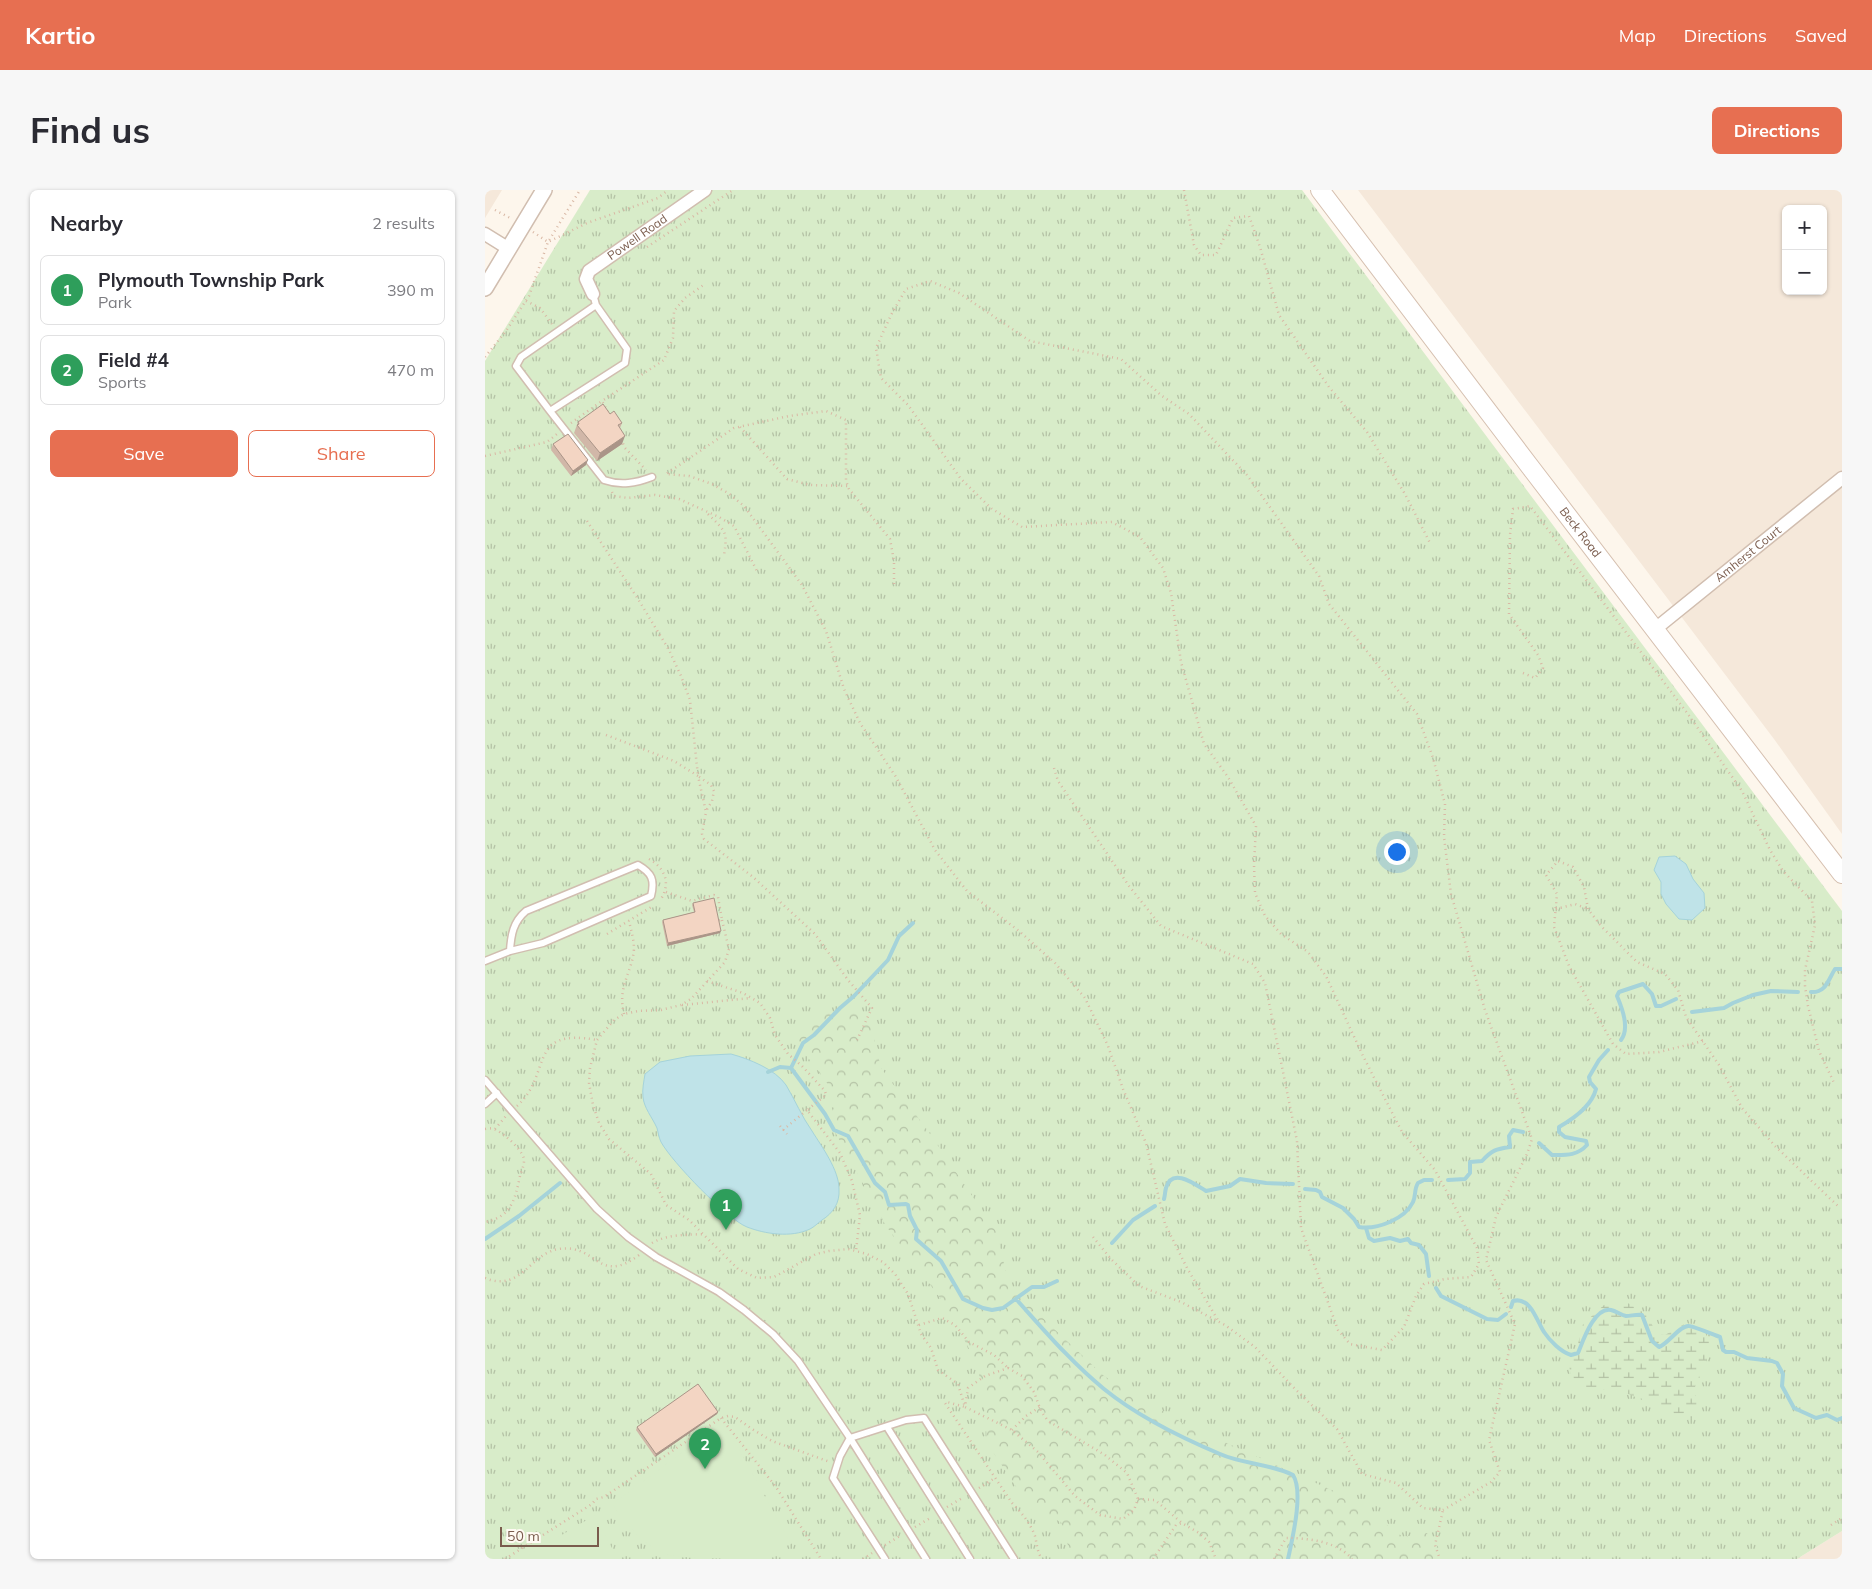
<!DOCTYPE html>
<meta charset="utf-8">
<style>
body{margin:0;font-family:Mulish,sans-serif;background:#f7f7f7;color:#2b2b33}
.controls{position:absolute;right:15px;top:15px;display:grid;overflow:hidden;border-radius:8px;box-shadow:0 1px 4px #0004}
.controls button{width:45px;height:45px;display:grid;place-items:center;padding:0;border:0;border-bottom:1px solid #e1e1e2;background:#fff;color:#2b2b33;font:25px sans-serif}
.scale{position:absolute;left:15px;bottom:12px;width:99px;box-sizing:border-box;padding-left:5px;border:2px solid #7a5c4d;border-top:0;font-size:14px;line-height:18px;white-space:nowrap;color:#7a5c4d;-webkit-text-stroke:4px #fffaf3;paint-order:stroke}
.you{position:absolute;left:911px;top:661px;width:18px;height:18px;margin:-12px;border:4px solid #fff;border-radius:50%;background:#1a73e8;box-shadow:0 0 0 8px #1a73e833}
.badge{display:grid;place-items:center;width:32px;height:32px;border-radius:50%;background:#e76f51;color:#fff;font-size:16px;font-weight:700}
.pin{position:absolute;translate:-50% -41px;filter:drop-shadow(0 1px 2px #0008)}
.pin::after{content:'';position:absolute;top:26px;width:18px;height:15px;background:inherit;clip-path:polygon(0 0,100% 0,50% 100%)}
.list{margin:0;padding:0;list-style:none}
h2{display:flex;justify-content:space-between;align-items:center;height:65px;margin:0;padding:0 20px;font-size:21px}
h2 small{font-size:16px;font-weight:400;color:#7c7c81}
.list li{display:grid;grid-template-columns:32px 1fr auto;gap:15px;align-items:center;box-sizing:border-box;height:70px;margin:0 10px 10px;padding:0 10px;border:1px solid #e1e1e2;border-radius:8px}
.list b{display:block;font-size:19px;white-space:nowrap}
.list p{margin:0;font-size:16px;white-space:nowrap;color:#7c7c81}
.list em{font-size:16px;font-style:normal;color:#7c7c81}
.actions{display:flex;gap:10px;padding:15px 20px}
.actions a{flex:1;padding:11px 0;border:1px solid #e76f51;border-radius:8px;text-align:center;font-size:18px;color:#e76f51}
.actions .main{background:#e76f51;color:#fff}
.map{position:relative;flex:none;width:1357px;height:1369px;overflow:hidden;border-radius:8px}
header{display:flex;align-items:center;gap:30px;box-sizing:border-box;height:70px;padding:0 25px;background:#e76f51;color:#fff}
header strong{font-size:24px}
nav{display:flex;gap:28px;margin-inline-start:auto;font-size:18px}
.intro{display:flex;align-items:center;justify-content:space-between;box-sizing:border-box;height:120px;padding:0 30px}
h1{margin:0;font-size:35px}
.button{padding:12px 22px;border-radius:8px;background:#e76f51;color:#fff;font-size:18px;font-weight:700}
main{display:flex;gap:30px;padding:0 30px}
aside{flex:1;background:#fff;border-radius:8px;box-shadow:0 1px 4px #0004}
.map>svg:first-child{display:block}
</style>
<header>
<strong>Kartio</strong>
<nav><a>Map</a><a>Directions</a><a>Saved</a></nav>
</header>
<div class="intro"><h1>Find us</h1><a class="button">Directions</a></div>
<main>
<aside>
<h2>Nearby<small>2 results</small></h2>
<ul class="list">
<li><span class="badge" style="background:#2e9e5b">1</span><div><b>Plymouth Township Park</b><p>Park</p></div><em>390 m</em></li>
<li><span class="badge" style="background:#2e9e5b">2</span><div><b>Field #4</b><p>Sports</p></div><em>470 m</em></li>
</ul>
<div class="actions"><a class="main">Save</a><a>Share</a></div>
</aside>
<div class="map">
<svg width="1357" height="1369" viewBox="0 0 1357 1369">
<defs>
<pattern id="grass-tufts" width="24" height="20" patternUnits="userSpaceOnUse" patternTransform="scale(1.25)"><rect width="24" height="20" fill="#d8ecc9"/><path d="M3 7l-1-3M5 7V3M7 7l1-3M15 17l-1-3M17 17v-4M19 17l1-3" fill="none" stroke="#b4c2a5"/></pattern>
<pattern id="forest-crowns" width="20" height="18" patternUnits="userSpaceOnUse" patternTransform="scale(1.25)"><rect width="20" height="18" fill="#d8ecc9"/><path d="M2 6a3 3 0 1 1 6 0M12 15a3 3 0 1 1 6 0" fill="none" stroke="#b4c2a5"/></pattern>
<pattern id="wetland-marsh" width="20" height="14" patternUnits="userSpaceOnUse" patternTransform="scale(1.25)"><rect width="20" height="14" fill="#d8ecc9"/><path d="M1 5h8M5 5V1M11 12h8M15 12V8" fill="none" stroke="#b4c2a5"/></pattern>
</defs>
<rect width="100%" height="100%" fill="#fdf6ec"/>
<path fill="#f5e8da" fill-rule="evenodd" d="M0 0H17L0 28Z
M873 0H1357V644L1289 549ZM1301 19H1338V101H1301Z
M1357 1341V1369H1312Z"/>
<path fill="url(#grass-tufts)" d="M105 0H817L1357 721V1341L1312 1369H0V171Z"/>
<path fill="url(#forest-crowns)" d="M367 817 386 836 396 878 443 941 511 1041 524 1094 566 1136 619 1186 699 1234 869 1310 918 1347 942 1343 963 1369H587L576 1332 546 1319 502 1253 499 1209 492 1174 462 1117 401 1036 343 929 354 909 309 849 336 825Z"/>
<path fill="url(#wetland-marsh)" d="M1141 1112 1163 1125 1171 1144 1180 1145 1201 1133 1217 1137 1225 1152 1221 1174 1208 1201 1215 1214 1208 1229C1187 1229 1154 1205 1131 1200 1123 1198 1111 1201 1103 1202L1086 1188 1084 1174 1092 1158 1098 1134 1119 1115Z"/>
<path fill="#d8ecc9" d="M228 1240 245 1243 306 1354 277 1367 268 1369C244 1369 201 1369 180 1364 158 1355 141 1333 127 1314Z
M110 1325 129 1362 130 1369H37Z"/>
<path fill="#bfe3e8" stroke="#a5d3da" d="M1190 666 1201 674 1208 689 1219 703 1220 718 1207 730 1194 729 1181 714 1176 704V692L1169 680 1174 667Z
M246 864C264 869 290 879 301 895 310 910 317 927 327 941 337 957 354 980 354 999 355 1013 348 1023 337 1030 333 1033 329 1037 325 1039 306 1048 280 1044 262 1037 242 1029 187 972 176 952 174 948 173 942 172 938 167 927 159 918 158 907 157 899 159 891 160 884L175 872 205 866Z"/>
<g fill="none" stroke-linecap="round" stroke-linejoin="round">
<path stroke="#a5d3da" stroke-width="4" d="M1326 802C1341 803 1343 790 1350 779H1357
M1207 822 1239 818 1248 813 1268 805 1286 801 1313 802
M1136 850C1145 838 1137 818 1132 806L1134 802 1158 794 1167 804 1171 816H1176L1191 809
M306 878 318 853 329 845 355 818 369 806 403 770 414 746 428 733
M283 882 295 877 306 878 340 924 349 940 363 946 390 993 400 1002 404 1015 421 1014 423 1015 425 1026 432 1040 431 1049 456 1071 478 1109 498 1118 507 1120 518 1118 547 1097H559L572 1091
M1054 953 1067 965C1081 965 1092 966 1102 955L1101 951 1080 947 1074 942V937C1088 929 1107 915 1111 899L1105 892 1104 887 1114 870 1123 860
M963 990 980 989 985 983V972L997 971C1007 960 1011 959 1025 957L1024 946 1028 940 1038 942
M820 999 831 1000 835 1002 837 1007 858 1018 869 1029 874 1037C892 1040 920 1029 928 1012 931 1006 929 999 933 993L939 990H947
M679 1009C680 1006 680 1001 681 998 687 976 711 995 721 1001L745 996 755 989 781 993 808 994
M881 1038 884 1048 889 1051 905 1048 915 1051 923 1049 926 1053 934 1055 941 1064 944 1086
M0 1049 34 1026 75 993
M627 1053 648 1030 670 1016
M951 1098 956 1106 1002 1129 1013 1130 1021 1124
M531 1109C559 1140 586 1172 619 1199 651 1225 697 1248 735 1264 757 1274 787 1274 808 1285 819 1302 807 1350 803 1369
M1026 1117 1028 1111C1046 1106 1052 1132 1059 1142 1065 1151 1076 1162 1086 1165L1093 1163C1098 1151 1109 1117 1126 1120 1131 1121 1136 1125 1141 1126 1146 1126 1152 1124 1157 1125L1167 1151 1174 1157C1183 1154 1195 1135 1204 1136 1208 1136 1229 1145 1235 1147L1238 1160 1241 1162H1249L1262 1168 1287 1171 1292 1173 1298 1184 1297 1196 1309 1218 1331 1228 1342 1225 1352 1230 1357 1228"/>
<defs>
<path id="service" d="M108 104 111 115 142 159 140 173 65 221 31 176 36 167 111 115
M65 221 119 290C136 296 151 293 167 287
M0 771 25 761 58 753 166 706C170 690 167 683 153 675L41 721C28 732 26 745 25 761
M0 890 112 1019 143 1047 171 1067 234 1102 259 1120 288 1144 313 1171 365 1248 441 1369
M0 914 12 903
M402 1237 485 1369
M400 1369 348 1288 355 1266 365 1248 421 1230 439 1228 529 1369"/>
<g id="minor">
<path d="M0 44 24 59"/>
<path id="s1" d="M108 104 101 89 104 81 220 0"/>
<path id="s2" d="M1169 440 1357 288"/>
</g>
<path id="tertiary" d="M0 98 59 0"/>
<g id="secondary">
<path id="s3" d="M835 0 1046 278 1357 684"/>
</g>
</defs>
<use href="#service" stroke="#d1beb0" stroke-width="9"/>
<use href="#minor" stroke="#d1beb0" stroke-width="15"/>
<use href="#tertiary" stroke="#d1beb0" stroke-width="18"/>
<use href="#secondary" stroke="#d6c0b0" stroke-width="20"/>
<path stroke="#d9b8a5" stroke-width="2.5" stroke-dasharray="1 4" stroke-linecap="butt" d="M699 0 709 55 716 65H731L748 28 764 26 775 57 794 125 844 197 882 242 920 304 945 353
M10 20 27 29
M48 42 63 52 102 33 173 8 183 0
M162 57 248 0
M41 111 55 118 67 134
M0 167 21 141 44 106 63 52 95 0
M123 222 117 211 179 170 188 148 189 121 200 108 220 94
M86 233 117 211
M255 237 302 289 325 295 363 296
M136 249 140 258 161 280
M0 266 62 252 72 244
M127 302 129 306 143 308 170 305 194 309 234 327 249 336 272 381
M223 324C240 341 243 341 239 365
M102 331 153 409 184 460 196 486 205 510 213 586 226 595 229 601 227 611 221 621
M409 394V371L405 349 364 299 361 291V230L341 221 304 226 249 238 181 284 204 286 227 294 243 303 259 316 317 395 341 441 359 499 375 533 411 587 450 660 482 701 534 741 570 773 600 808 623 856 638 899 661 953 680 1034 702 1078 734 1132
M1038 483 1050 488 1058 478 1053 465 1024 424 1025 345 1028 319 1045 316 1203 524 1257 601 1285 660 1298 681 1327 711 1330 735 1320 780V796L1323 816 1334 861 1350 895
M121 545 189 571 213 586 221 622 217 644 219 649 268 687 330 744 363 790 387 818 372 850
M569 578 573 591 644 696 676 736 768 774 780 793 812 951 816 1038 853 1140 865 1154 897 1160 919 1137 931 1106 939 1094 960 1089 986 1087 994 1074 992 1058 950 980 917 942 878 866 841 786 823 762 796 744 780 726 770 703 769 675 771 636 743 587 719 554 696 472 686 403 678 378 655 347 627 332 537 337 507 319 476 289 423 215 396 188 391 158 406 125 421 99 445 91 474 103 545 151 636 169 677 206 704 224 762 285 834 386 844 414 932 524 948 568 960 614 959 647 966 704 1000 820 1047 949 1042 964 1011 1027 1001 1070 1030 1134 1004 1250 1015 1282 1006 1292 958 1320
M164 669C180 678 186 693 176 709
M181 702 207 711 229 705 233 707 237 730 232 731
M1071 719 1090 714 1103 719
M237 730 244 759 240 772 206 809 196 815 176 820 153 821 139 824 129 830 112 850 105 878 104 893 108 915 114 933 124 949 166 984 181 1015 204 1030 253 1079 272 1088 289 1087 331 1064 344 1061 363 1059 382 1064 398 1072 410 1084 423 1104 436 1144 446 1158 453 1180 473 1194 480 1217 462 1212 460 1213 527 1313C537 1323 545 1333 550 1346 552 1354 552 1362 557 1369
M122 744 168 716
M222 791 258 803 275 813 285 828 290 845 303 864 317 876 340 901 341 905 322 920 355 963 367 991 375 1025 371 1061
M197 815 266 808
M139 824C132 796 147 784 149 759 149 750 146 740 144 731
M1218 851 1174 862 1141 864 1128 854 1084 776 1069 737 1072 704 1061 685 1073 671 1088 677 1099 697 1103 719 1116 736 1152 772 1180 784 1193 800 1201 827 1234 875 1257 918 1290 956 1355 1018
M32 916C68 884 41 837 112 850
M295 936 302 944
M0 939C4 938 8 938 11 940 20 944 40 962 39 971 39 976 36 982 35 986 30 1010 26 1027 0 1032
M10 939 21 926
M298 940 322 920
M608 1047 626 1069 654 1096 696 1112 740 1135 770 1157 811 1200 852 1239 877 1284 911 1293 938 1318 958 1320 950 1355 955 1369
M167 1053C182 1044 203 1045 220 1044
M0 1088C36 1103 45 1063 74 1059 112 1053 113 1096 154 1065
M434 1135 457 1128 470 1135 484 1152 509 1165 523 1178
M523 1178 537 1186 549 1202 556 1221 563 1231 620 1265 642 1283 653 1309 649 1320 638 1329 615 1325 590 1306 553 1262 527 1240 480 1217 483 1198 500 1186Z
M236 1228 291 1297 336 1369
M527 1240 541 1226 555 1217
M494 1298 510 1288
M653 1309 670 1310 697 1333
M462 1317 479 1307
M1346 1335 1357 1328
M430 1337 447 1327
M400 1355 415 1346
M20 1369 107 1314 111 1309 119 1307 236 1228 243 1226 250 1227 267 1239 287 1251 345 1272
M378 1369 387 1363
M668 1369 691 1335 697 1333 714 1343 724 1352 731 1369
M789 1369 801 1348C822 1348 852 1351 867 1369"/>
<use href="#service" stroke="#fff" stroke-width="6"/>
<use href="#minor" stroke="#fff" stroke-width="12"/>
<use href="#tertiary" stroke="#fff" stroke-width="15"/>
<use href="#secondary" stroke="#fff" stroke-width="18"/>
</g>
<path fill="#d1b7a8" d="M125 224 137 233 135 238 137 254 112 271 89 243 93 232Z
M68 254 101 275 86 286 66 260Z
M208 713 235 743 182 756 177 732 178 730 209 722 207 715Z
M233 1222 232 1224 170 1267 151 1240 152 1237Z"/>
<path fill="#aa9588" d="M140 246 137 254 112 271 115 263Z
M103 270 101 275 86 286 88 281Z
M236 741 235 743 182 756 183 753Z
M233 1222 232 1224 170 1267 171 1264Z"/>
<path fill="#f3d5c3" stroke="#aa9588" d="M118 214 125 224 129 221 137 233 133 235 140 246 115 263 92 235 94 234 93 232Z
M83 244 103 270 88 281 68 254Z
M229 708 236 741 183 753 178 730 210 722 208 713Z
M213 1194 233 1222 171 1264 152 1237Z"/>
<g text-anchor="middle" stroke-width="4" stroke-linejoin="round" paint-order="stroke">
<g font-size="12" fill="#7a5c4d" stroke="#fffaf3">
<text dy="4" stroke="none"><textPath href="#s1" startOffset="84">Powell Road</textPath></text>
<text dy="4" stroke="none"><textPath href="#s3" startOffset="430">Beck Road</textPath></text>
<text dy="4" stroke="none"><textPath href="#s2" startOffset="121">Amherst Court</textPath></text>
</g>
</g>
</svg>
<div class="controls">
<button>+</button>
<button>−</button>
</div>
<div class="scale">50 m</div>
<div class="you"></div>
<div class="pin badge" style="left:241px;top:1040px;background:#2e9e5b">1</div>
<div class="pin badge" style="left:220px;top:1279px;background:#2e9e5b">2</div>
</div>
</main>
